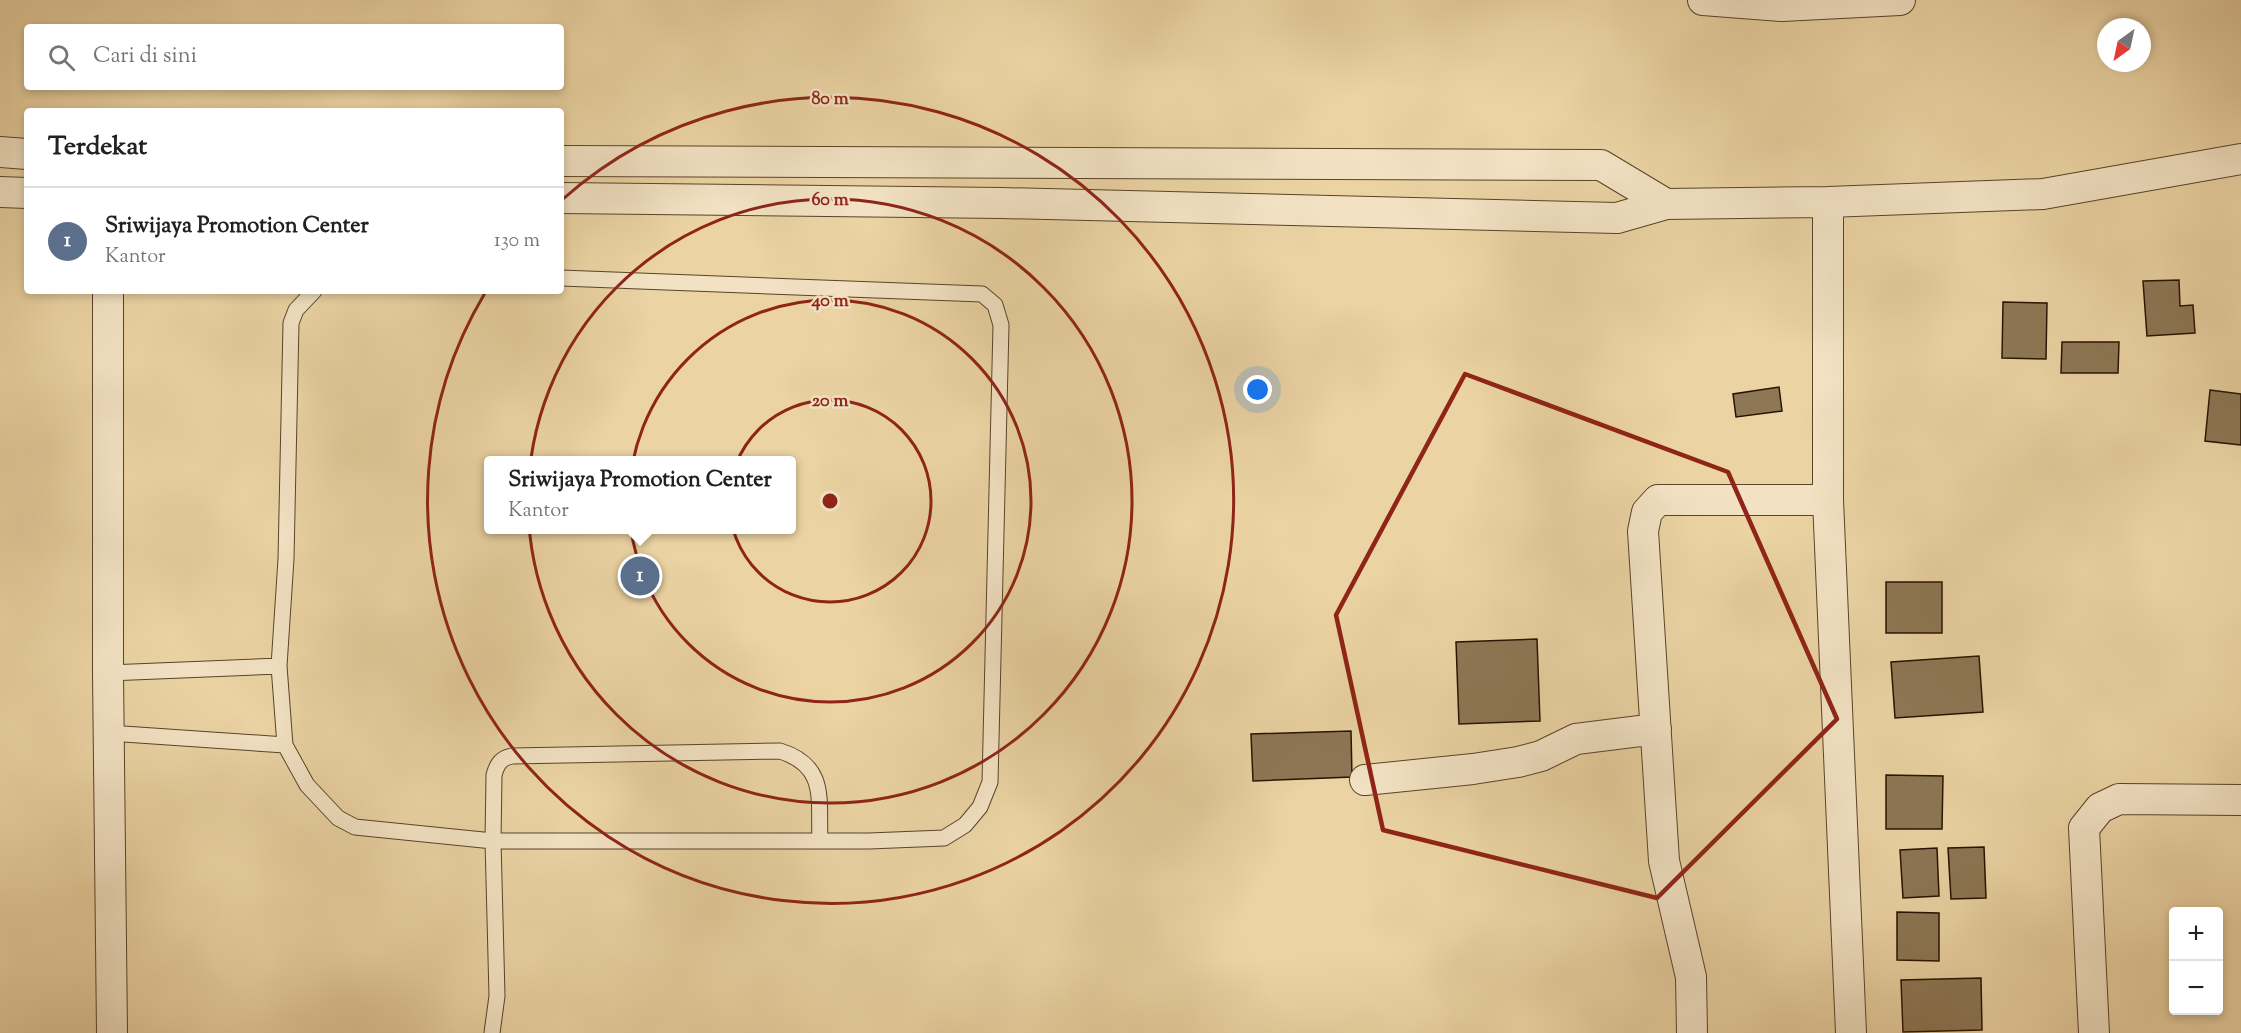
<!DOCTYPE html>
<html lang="id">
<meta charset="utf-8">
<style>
body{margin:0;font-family:"Sorts Mill Goudy",serif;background:#f2f2f2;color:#202124}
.controls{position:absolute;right:18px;bottom:18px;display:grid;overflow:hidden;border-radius:6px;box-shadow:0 3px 9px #0003}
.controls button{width:54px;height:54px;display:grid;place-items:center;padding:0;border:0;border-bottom:2px solid #e0e0e0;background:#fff;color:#202124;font:30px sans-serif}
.compass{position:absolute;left:2097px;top:18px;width:54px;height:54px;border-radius:50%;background:#fff;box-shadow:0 3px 9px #0003;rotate:213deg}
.you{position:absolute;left:1258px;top:390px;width:21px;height:21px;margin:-15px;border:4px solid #fff;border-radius:50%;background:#1a73e8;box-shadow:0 0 0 9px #1a73e833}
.badge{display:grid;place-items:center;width:39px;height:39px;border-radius:50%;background:#0f766e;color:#fff;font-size:20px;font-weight:700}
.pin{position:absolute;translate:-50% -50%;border:3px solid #fff;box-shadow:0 2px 6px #0006}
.popup{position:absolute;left:484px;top:456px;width:312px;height:78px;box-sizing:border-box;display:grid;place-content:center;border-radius:6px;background:#fff;filter:drop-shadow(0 2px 4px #0005);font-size:20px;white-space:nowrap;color:#757577}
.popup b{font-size:22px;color:#202124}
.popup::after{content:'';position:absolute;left:50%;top:100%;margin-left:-12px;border:12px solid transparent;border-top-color:#fff}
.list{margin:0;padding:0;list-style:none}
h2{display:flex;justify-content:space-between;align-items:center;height:78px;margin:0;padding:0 24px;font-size:26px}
h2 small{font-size:20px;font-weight:400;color:#757577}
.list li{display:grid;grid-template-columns:39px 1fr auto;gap:18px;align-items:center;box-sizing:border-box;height:108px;padding:0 24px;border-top:2px solid #e0e0e0}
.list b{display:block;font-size:22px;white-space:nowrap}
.list p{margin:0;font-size:20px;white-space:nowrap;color:#757577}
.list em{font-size:20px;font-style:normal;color:#757577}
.icon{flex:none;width:33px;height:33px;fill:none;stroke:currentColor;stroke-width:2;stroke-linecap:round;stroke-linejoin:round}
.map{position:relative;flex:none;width:2241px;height:1033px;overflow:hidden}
.search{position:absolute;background:#fff;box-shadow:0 3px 9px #0003;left:24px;top:24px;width:540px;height:66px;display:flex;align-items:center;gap:15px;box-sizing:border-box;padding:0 21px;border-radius:6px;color:#757577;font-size:22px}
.panel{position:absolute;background:#fff;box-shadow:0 3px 9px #0003;left:24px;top:108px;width:540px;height:186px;border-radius:6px}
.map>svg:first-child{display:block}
</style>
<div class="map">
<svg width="2241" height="1033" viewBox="0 0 2241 1033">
<rect width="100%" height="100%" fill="#ebd3a3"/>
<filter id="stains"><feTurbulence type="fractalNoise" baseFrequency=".00333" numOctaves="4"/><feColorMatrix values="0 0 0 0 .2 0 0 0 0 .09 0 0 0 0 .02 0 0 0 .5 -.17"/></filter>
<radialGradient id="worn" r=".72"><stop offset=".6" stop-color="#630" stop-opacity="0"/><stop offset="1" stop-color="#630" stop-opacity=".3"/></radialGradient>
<path fill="#8d7755" stroke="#281300" stroke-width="1.5" d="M2179 280 2180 306 2193 305 2195 333 2147 336 2143 281Z
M2003 302 2047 303 2046 359 2002 358Z
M2062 342H2119L2118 373H2061Z
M1779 387 1782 411 1736 417 1733 394Z
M2210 390 2241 394V445L2205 441Z
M1886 582H1942V633H1886Z
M1537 639 1540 721 1459 724 1456 642Z
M1979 656 1983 712 1895 718 1891 662Z
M1351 731 1352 777 1253 781 1251 734Z
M1886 775 1943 776 1942 829H1886Z
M1984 847 1986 898 1951 899 1948 848Z
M1937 848 1939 896 1903 898 1900 850Z
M1897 912 1939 913V961L1897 960Z
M1981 978 1982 1030 1903 1032 1901 980Z"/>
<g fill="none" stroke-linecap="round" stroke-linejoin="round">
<defs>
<path id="lane" d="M561 278 982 294 995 305 1001 325 990 782 980 807 965 825 944 838 869 841H493L494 775C497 764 501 758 512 756L780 751C828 766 818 800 820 841
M314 291 296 310 291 323 286 559 279 666 285 745 307 785 338 818 355 827 493 841 497 996 492 1033
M108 673 279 666
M109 733 285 745"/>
<path id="street" d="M1703 0 1782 6 1900 0
M0 152 27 154
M561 161 1601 165 1666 204
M0 192 27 193
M561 198 1001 203 1617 218 1666 204 1828 202V500L1851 1033
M1828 202 2043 194 2241 159
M108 291V673L112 1033
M1365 780 1473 769 1518 762 1541 756 1576 739 1656 729
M1692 1033 1691 977 1664 861 1643 531 1647 512 1658 500H1828
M2094 1033 2084 828 2100 808 2119 799 2241 800"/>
</defs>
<use href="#lane" stroke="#594329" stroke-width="17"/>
<use href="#street" stroke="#594329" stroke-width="32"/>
<use href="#lane" stroke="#f2e2c3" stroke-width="15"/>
<use href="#street" stroke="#f2e2c3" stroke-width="30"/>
</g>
<path fill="none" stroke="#8f2418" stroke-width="4.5" stroke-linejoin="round" d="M1465 374 1728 472 1837 719 1657 898 1383 830 1336 615Z"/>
<g fill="none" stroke="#8f2418" stroke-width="3">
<circle cx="830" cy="501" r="101"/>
<circle cx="830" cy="501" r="201"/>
<circle cx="830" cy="501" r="302"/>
<path d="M563 199A403 403 0 1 1 485 293"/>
</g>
<circle cx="830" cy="501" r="9" fill="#8f2418" stroke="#f2e2c3" stroke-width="3"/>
<g font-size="18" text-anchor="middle" font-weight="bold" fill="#8f2418" stroke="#f2e2c3" stroke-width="5" stroke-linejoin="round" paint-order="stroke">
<text x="830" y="104">80 m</text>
<text x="830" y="205">60 m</text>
<text x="830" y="306">40 m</text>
<text x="830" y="406">20 m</text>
</g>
<rect width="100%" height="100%" filter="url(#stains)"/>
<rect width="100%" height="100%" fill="url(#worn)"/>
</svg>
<div class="controls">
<button>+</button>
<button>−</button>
</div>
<svg class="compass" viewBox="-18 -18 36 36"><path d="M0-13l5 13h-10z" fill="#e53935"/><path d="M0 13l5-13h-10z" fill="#757577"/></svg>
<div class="you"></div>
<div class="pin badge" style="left:640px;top:576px;background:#5c6f8a">1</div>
<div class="popup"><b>Sriwijaya Promotion Center</b>Kantor</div>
<div class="search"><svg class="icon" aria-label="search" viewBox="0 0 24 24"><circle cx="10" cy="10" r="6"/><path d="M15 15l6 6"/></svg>Cari di sini</div>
<section class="panel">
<h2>Terdekat<small></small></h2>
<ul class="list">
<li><span class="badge" style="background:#5c6f8a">1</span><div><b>Sriwijaya Promotion Center</b><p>Kantor</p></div><em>130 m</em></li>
</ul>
</section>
</div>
